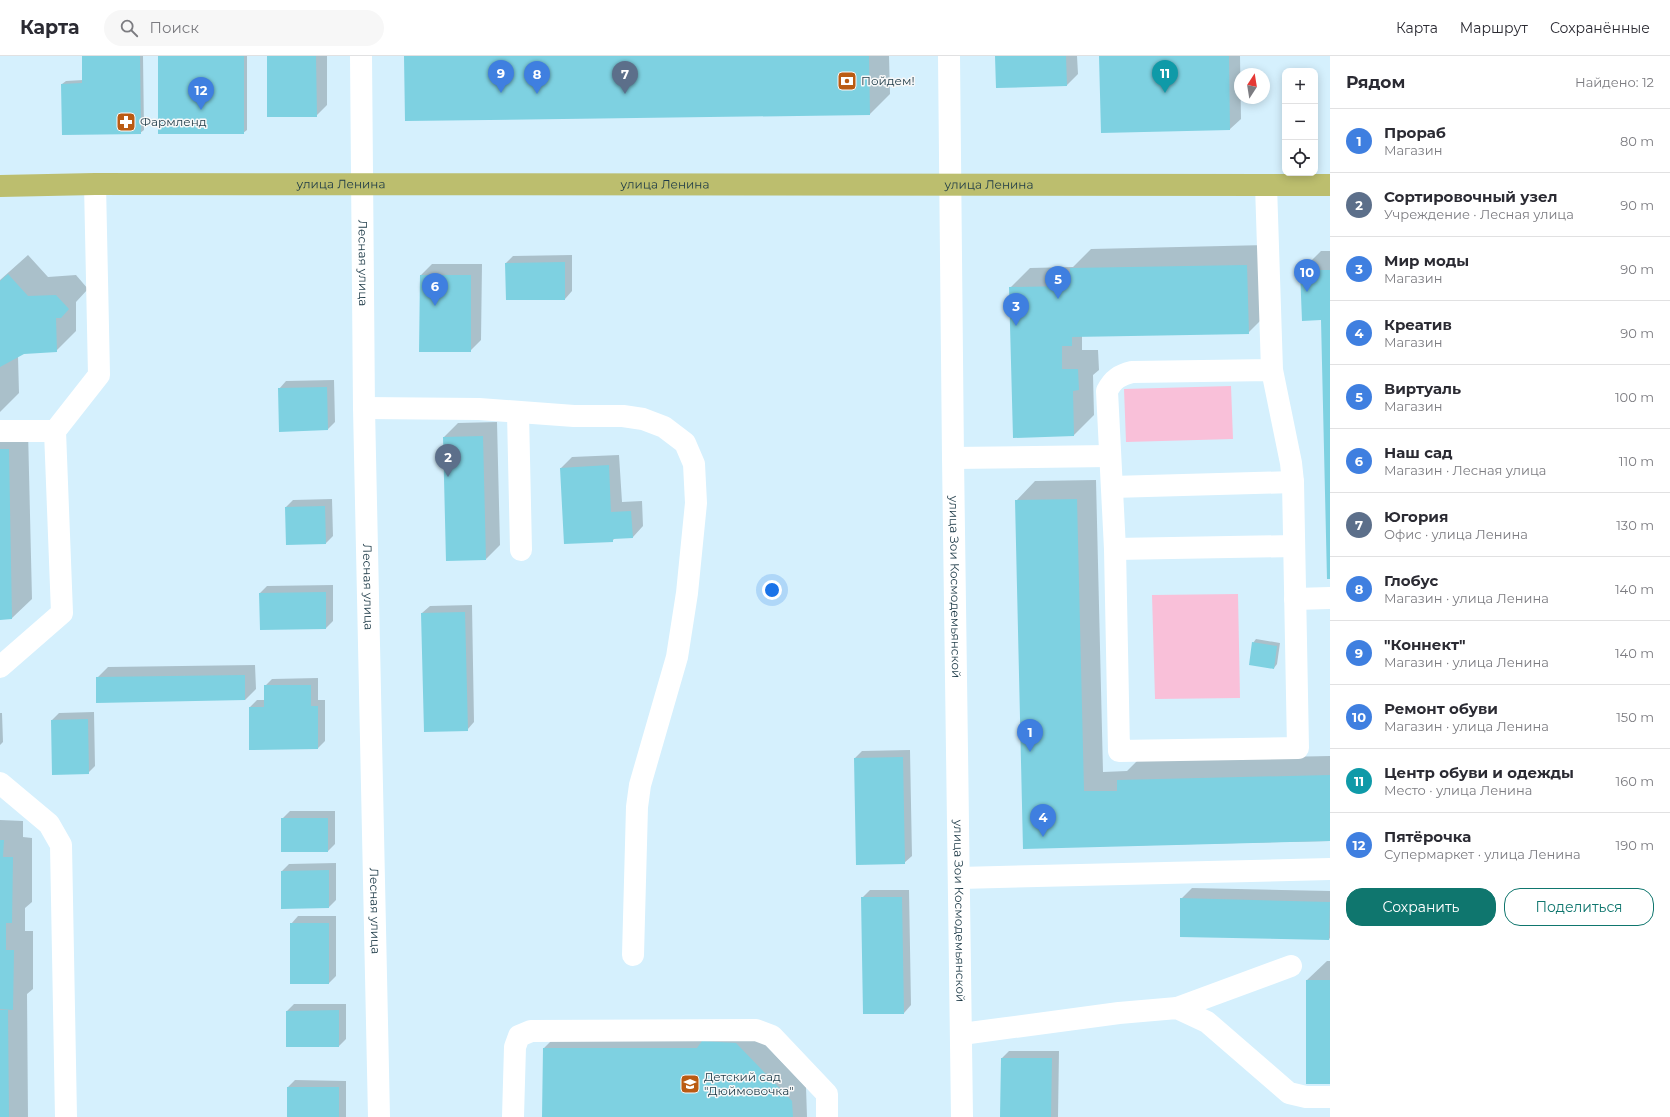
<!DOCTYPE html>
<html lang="ru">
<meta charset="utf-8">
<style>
body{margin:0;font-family:Montserrat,sans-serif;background:#f7f7f7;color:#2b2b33}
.controls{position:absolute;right:12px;top:12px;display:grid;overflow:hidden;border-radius:8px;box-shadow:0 2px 10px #0003}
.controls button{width:36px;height:36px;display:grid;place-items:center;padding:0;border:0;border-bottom:1px solid #e1e1e2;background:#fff;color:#2b2b33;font:20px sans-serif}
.compass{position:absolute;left:1234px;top:12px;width:36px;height:36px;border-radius:50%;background:#fff;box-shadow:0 2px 10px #0003;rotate:12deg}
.you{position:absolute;left:772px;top:534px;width:14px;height:14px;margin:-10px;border:3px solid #fff;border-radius:50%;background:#1a73e8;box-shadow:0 0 0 6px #1a73e833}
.badge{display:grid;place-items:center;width:26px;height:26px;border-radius:50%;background:#0f766e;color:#fff;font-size:13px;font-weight:700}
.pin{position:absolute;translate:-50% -33px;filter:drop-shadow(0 1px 2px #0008)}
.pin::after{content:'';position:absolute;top:21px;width:14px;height:12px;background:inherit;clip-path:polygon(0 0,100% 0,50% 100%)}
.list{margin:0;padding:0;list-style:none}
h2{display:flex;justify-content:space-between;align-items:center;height:52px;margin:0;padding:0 16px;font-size:17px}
h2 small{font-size:13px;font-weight:400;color:#7c7c81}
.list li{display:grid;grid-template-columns:26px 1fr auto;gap:12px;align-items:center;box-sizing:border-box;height:64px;padding:0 16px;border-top:1px solid #e1e1e2}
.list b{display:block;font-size:15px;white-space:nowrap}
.list p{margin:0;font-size:13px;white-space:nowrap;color:#7c7c81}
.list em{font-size:13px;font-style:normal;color:#7c7c81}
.actions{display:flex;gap:8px;padding:12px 16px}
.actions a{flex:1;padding:9px 0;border:1px solid #0f766e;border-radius:16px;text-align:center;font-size:14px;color:#0f766e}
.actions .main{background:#0f766e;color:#fff}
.icon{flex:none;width:22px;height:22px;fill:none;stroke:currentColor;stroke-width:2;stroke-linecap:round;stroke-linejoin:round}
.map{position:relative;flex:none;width:1330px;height:1061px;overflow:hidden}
header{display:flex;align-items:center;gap:24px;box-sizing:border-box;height:56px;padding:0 20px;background:#fff;border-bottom:1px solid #e1e1e2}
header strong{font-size:19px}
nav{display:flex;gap:22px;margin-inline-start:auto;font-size:14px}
.search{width:280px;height:36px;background:#f7f7f7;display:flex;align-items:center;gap:10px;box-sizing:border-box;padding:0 14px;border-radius:22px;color:#7c7c81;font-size:15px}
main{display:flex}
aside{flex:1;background:#fff}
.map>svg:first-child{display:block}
</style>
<header>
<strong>Карта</strong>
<div class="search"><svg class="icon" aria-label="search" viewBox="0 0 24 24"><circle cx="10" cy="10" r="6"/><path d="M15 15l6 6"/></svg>Поиск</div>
<nav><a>Карта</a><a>Маршрут</a><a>Сохранённые</a></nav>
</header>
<main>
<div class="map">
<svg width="1330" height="1061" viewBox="0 0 1330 1061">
<rect width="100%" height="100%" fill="#d5f0fd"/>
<path fill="#f9c0d9" d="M1231 330 1233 383 1126 386 1124 333Z
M1238 538 1240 642 1155 643 1152 539Z"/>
<path fill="#0003" d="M83 0H143L144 74 140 77 62 28 66 25 83 24Z
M159 0H247V74L243 77Z
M268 0H327V49L316 60Z
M405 0H889L890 38 870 58Z
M996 0H1077L1078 18 1067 29Z
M1100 0H1240L1241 63 1230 73 1102 76Z
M1267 189 1268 257 1248 277 1082 280V294H1098L1099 314 1093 319 1094 359 1074 379 1014 381 1010 232 1030 212 1073 211 1091 193Z
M1321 195H1330V522L1322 263 1301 215Z
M28 199 48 221 76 219 88 233 76 246V275L56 295 24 297 18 300 19 337 0 356V224Z
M572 199V235L565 243 506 207 513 200Z
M432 208H482L481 284 470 295 421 219Z
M334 324 335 366 328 373 279 333 286 325Z
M497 366 500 489 486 503 444 381 458 367Z
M0 374H28L32 543 12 562 0 563Z
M619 399 622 446 642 445 643 470 633 481 615 482 612 485 561 412 572 401Z
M1096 424 1103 716 1127 715 1138 704 1330 700V785L1024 792 1016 445 1035 425Z
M332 443 333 480 326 487 286 451 293 444Z
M333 529V565L326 572 260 537 267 530Z
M472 549 474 666 467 674 422 557 430 550Z
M1256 583 1280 587 1277 608 1274 612 1253 587Z
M255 609 256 633 245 644 97 622 108 611Z
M318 622V644H325V685L318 692 250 651 257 644H265V630L272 623Z
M94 656 95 710 88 717 53 718 52 664 59 657Z
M0 657H2L3 686 0 689Z
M910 694 912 800 904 807 855 702 862 695Z
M290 755H335V788L328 795 282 763Z
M0 764 23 765V781L32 782V846L25 852V875H33V933L27 938 28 1061H0Z
M336 807V844L329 851 282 815 289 808Z
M1192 832 1330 835V882L1329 883 1181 843Z
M870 834H909L911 949 904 957 862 842Z
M298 860H336V920L329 927H291V868Z
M1327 905H1330V1027L1307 924Z
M294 948H346V983L339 990 287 955Z
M750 973 806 1031 807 1061H543L544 992 558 978Z
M1009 995H1059L1058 1061H1001L1002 1002Z
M295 1024 346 1025V1061H288V1031Z"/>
<path fill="#7ed1e1" d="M82 0H140L141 78 62 79 61 28 82 27Z
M158 0H244V78H158Z
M267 0H316L317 61H267Z
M404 0H869L870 59 405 65Z
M995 0H1066L1067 30 996 32Z
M1099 0H1229L1230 74 1101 77Z
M565 206V244H506L505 207Z
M1247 209 1249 278 1072 281V290H1062V313H1078L1079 334 1073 335 1074 380 1013 382 1009 231 1070 230V212Z
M1300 214H1330V523H1327L1321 264 1302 265Z
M8 218 28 240 56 239 69 253 61 262H56L57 296 24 298 0 311V225Z
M420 219H471V296H419Z
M327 331 328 374 279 376 278 332Z
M483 380 486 504 446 505 443 381Z
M0 393H9L12 563 0 564Z
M609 409 611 456 631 455 633 482 613 483V486L564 488 560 412Z
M1077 443 1084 735H1117V724L1330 719V785L1023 793 1015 444Z
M325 450 326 488 286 489 285 451Z
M326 536V573L260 574 259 537Z
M465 556 468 675 424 676 421 557Z
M1252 586 1277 590 1274 613 1249 609Z
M245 619V644L96 647V621Z
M264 629H311V650H318V693L249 694V651H264Z
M88 663 89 718 52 719 51 664Z
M903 701 905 808 856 809 854 702Z
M281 762H328V796H281Z
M0 784H4L3 801H13L12 867H6V894H14L13 954 0 953Z
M329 814V852L281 853V815Z
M861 841H902L904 958H863Z
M1180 842 1330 846 1329 884 1180 881Z
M290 867H329V928H290Z
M1306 924H1330V1028H1306Z
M0 954H8L9 1061H0Z
M339 954V991H286V955Z
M702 985 736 987 792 1045 793 1061H542L543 992H697Z
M1001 1002H1052L1051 1061H1000Z
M287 1031H339V1061H287Z"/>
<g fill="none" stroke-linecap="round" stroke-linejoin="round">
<g stroke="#fff" stroke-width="22">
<path id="s1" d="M361 0 364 352 379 1061"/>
<path id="s2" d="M949 0 953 402 962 1061"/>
<path d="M1266 129 1272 314 1291 407 1293 426 1298 692 1119 695 1115 493 1107 335C1113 323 1120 319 1132 316L1272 314"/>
<path d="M364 352 479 353 574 360H623L643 363 664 371 685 387 694 408 696 447 687 537 677 601 640 729 637 751 633 899"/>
<path d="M518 357 521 494"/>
<path d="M0 375H55"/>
<path d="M953 402 1109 400"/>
<path d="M1112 431 1293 426"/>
<path d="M1115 493 1294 490"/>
<path d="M1295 543 1330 542"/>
<path d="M0 611 62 557 55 375 99 319 95 128"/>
<path d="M0 727 49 768 61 789 66 1061"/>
<path d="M959 822 1330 813"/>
<path d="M1177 952 1291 910"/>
<path d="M962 978 1119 957 1177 952 1207 966 1289 1037 1306 1041H1330"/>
<path d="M513 1061 515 991 519 980 531 975 756 974 772 980 827 1038V1061"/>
</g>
<path stroke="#bcbe6e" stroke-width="22" id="s3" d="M0 130 95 128 1330 129"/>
</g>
<defs>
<symbol id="bank-square" viewBox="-11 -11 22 22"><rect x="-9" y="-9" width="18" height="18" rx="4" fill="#ba5b13" stroke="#f8f8f8"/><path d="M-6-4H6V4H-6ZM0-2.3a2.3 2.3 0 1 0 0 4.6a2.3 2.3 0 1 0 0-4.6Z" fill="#fff"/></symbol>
<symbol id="pharmacy-square" viewBox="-11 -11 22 22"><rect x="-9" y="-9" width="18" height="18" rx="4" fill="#ba5b13" stroke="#f8f8f8"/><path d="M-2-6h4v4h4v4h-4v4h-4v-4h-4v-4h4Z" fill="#fff"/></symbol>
<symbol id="school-square" viewBox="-11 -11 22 22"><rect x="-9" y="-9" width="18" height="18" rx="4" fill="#ba5b13" stroke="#f8f8f8"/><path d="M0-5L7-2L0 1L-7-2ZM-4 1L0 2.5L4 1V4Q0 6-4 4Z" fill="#fff"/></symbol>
</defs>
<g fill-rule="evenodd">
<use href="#bank-square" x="836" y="14" width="22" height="22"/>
<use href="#pharmacy-square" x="115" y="55" width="22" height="22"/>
<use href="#school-square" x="679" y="1017" width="22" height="22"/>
</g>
<g text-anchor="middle" stroke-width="3" stroke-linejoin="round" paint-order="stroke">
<g font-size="12" fill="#1c3946" stroke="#f8f8f8" text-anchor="start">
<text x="861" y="29">Пойдем!</text>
<text x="140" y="70">Фармленд</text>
<text x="704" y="1025">Детский сад<tspan x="704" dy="14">"Дюймовочка"</tspan></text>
</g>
<g font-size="12" fill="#1c3946" stroke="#f8f8f8">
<text dy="4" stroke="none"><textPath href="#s3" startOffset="665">улица Ленина</textPath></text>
<text dy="4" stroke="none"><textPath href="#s3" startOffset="989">улица Ленина</textPath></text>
<text dy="4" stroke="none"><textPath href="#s3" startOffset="341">улица Ленина</textPath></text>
<text dy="4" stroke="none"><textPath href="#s1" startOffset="207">Лесная улица</textPath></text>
<text dy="4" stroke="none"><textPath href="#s1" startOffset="531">Лесная улица</textPath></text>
<text dy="4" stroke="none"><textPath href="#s2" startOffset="531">улица Зои Космодемьянской</textPath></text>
<text dy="4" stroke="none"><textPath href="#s1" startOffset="855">Лесная улица</textPath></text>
<text dy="4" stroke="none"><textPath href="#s2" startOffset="855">улица Зои Космодемьянской</textPath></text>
</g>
</g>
</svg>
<div class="controls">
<button>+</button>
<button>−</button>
<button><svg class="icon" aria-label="locate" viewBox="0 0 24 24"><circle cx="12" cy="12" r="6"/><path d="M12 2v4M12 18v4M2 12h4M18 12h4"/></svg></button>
</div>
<svg class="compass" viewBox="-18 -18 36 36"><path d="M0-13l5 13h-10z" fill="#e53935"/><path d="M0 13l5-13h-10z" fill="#7c7c81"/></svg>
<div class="you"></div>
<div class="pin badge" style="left:1030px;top:696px;background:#3f7fe0">1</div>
<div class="pin badge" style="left:448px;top:421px;background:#5c6f8a">2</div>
<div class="pin badge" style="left:1016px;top:270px;background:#3f7fe0">3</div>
<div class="pin badge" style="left:1043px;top:781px;background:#3f7fe0">4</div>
<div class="pin badge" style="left:1058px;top:243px;background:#3f7fe0">5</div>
<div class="pin badge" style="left:435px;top:250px;background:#3f7fe0">6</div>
<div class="pin badge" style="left:625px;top:38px;background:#5c6f8a">7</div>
<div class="pin badge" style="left:537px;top:38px;background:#3f7fe0">8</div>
<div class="pin badge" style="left:501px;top:37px;background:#3f7fe0">9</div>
<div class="pin badge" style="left:1307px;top:236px;background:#3f7fe0">10</div>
<div class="pin badge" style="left:1165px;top:37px;background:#0f9aa8">11</div>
<div class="pin badge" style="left:201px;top:54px;background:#3f7fe0">12</div>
</div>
<aside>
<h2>Рядом<small>Найдено: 12</small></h2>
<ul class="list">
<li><span class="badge" style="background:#3f7fe0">1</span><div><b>Прораб</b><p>Магазин</p></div><em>80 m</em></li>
<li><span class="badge" style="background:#5c6f8a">2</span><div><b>Сортировочный узел</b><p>Учреждение · Лесная улица</p></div><em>90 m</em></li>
<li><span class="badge" style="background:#3f7fe0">3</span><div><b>Мир моды</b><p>Магазин</p></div><em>90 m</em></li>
<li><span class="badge" style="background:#3f7fe0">4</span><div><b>Креатив</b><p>Магазин</p></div><em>90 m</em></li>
<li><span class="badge" style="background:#3f7fe0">5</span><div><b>Виртуаль</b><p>Магазин</p></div><em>100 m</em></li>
<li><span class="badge" style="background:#3f7fe0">6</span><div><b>Наш сад</b><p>Магазин · Лесная улица</p></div><em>110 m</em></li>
<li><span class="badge" style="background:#5c6f8a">7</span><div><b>Югория</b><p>Офис · улица Ленина</p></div><em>130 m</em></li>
<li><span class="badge" style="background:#3f7fe0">8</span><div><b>Глобус</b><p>Магазин · улица Ленина</p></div><em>140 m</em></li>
<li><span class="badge" style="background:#3f7fe0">9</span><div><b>&quot;Коннект&quot;</b><p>Магазин · улица Ленина</p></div><em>140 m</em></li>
<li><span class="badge" style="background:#3f7fe0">10</span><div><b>Ремонт обуви</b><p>Магазин · улица Ленина</p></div><em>150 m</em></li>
<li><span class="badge" style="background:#0f9aa8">11</span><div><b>Центр обуви и одежды</b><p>Место · улица Ленина</p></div><em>160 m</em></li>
<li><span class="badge" style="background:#3f7fe0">12</span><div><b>Пятёрочка</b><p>Супермаркет · улица Ленина</p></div><em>190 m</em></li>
</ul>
<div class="actions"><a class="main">Сохранить</a><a>Поделиться</a></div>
</aside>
</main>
